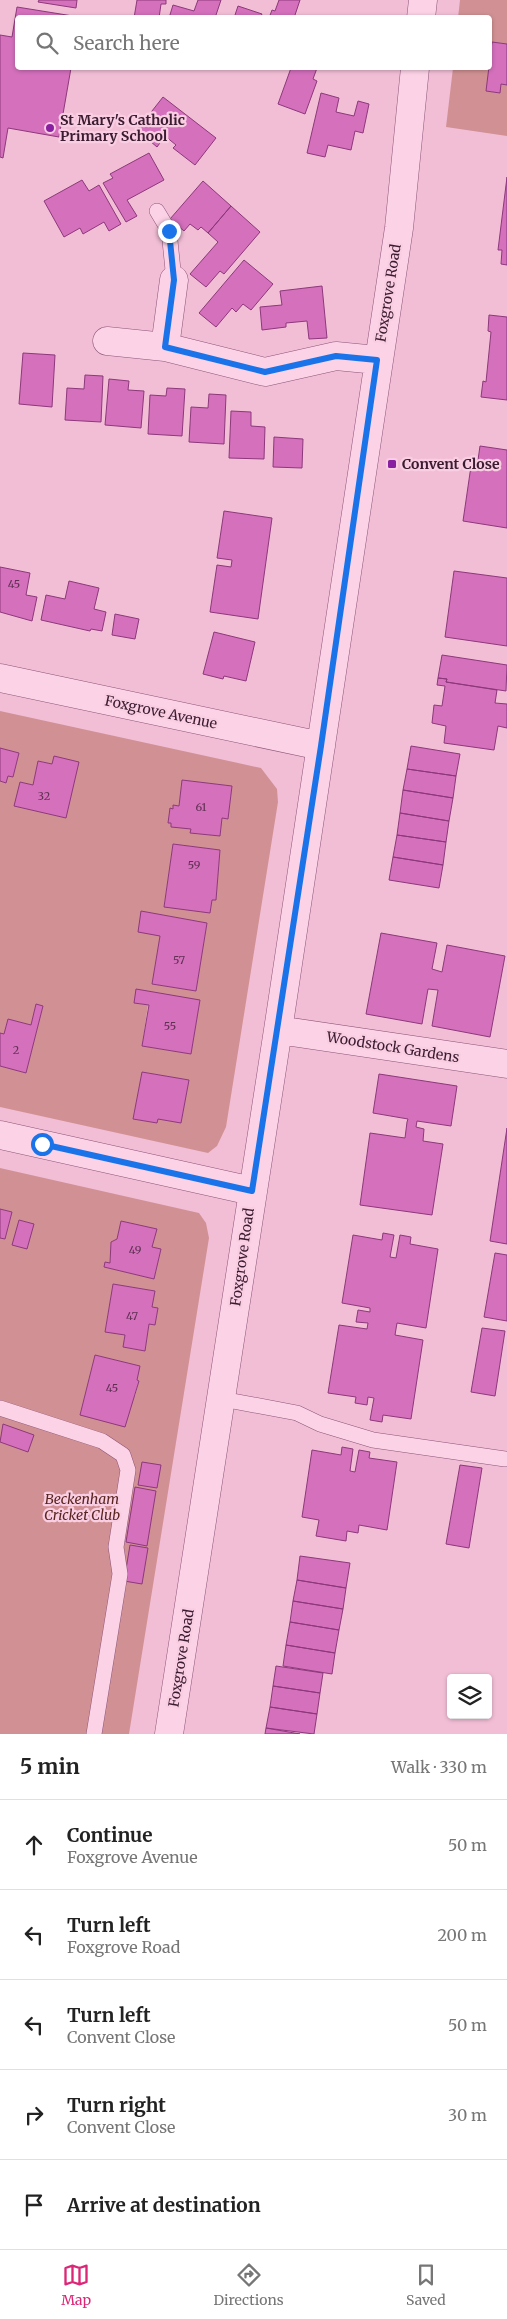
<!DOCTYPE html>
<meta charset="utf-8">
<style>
body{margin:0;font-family:Merriweather,serif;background:#f6f6f6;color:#222}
.controls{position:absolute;right:15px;bottom:15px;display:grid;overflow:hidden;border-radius:5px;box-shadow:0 1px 4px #0004}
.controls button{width:45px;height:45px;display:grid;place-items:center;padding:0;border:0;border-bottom:1px solid #e0e0e0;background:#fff;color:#222;font:25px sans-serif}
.stop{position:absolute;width:15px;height:15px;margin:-11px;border:4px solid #1a73e8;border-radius:50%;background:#fff}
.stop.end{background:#1a73e8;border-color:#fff;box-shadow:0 1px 5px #0008}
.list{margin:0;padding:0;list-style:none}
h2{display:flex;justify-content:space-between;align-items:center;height:65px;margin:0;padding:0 20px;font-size:21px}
h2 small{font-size:16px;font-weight:400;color:#767676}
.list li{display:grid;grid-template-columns:32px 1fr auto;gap:15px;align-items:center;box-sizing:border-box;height:90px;padding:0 20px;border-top:1px solid #e0e0e0}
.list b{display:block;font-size:19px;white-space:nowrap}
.list p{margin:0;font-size:16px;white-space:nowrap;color:#767676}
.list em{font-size:16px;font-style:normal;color:#767676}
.icon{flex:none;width:28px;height:28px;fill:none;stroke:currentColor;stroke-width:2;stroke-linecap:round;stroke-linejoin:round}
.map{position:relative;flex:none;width:507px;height:1734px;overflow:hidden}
.search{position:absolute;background:#fff;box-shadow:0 1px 4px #0004;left:15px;right:15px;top:15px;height:55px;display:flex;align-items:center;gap:12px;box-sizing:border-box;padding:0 18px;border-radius:5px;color:#767676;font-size:19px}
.sheet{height:515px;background:#fff}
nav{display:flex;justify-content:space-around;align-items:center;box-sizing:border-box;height:70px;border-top:1px solid #e0e0e0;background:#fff;font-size:14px;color:#767676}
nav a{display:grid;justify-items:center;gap:2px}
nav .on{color:#db2777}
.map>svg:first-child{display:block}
</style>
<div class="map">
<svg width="507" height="1734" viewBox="0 0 507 1734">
<rect width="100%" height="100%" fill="#f2bed6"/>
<path fill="#d19194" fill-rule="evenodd" d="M460 0H507V44L492 42 490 65V18H458Z
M453 68H489L487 91 499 93 501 84 507 85V136L446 127Z
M0 711 261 768 277 789 278 802 226 1127 217 1146 208 1153 0 1107V1066L26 1073 43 1006 36 1004 31 1025 8 1019 4 1034 0 1033V781L6 783 8 776 13 777 19 753 0 748ZM54 757 66 818 15 806 20 782 33 785 38 761 52 764ZM182 780 232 786 228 819 222 818 220 836 191 833V829L168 822 170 809H173L174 805 179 806ZM173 844 220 850 216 900H212L210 913 164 906ZM141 911 207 923 196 991 152 984 160 936ZM200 1000 191 1054 142 1046 148 1005 134 1003ZM142 1072 189 1080 181 1123 158 1119 157 1123 133 1119Z
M0 1168 199 1213 206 1223 209 1238 129 1734H0V1238L5 1239 12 1212 0 1209ZM19 1220 33 1224 27 1248 13 1245ZM121 1221 156 1229 152 1247 161 1249 154 1279 104 1267 105 1262 110 1263 111 1242 117 1239ZM113 1284 155 1291 152 1307 158 1308 155 1325 149 1324 145 1351 123 1347 125 1335 105 1331ZM95 1355 140 1366 137 1380 139 1381 135 1396 80 1415Z"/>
<path fill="#d470bc" stroke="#8d387b" d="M39 0H77L76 8 38 2Z
M137 0H166V4H161L159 18H134Z
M198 0H221L215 18H169L173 5 194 11Z
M279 0H300L294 18H269L272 10 275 11Z
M238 6 262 14 260 18H234Z
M17 7 79 17 18 18V68H71L59 137 8 128 3 158 0 157V35L12 37Z
M492 42 507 44V85L501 84 500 93 486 91Z
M291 68H317L313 79 317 81 305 114 278 104Z
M321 93 339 98 336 112 354 116 358 101 369 104 363 133 355 131 351 150 328 145 325 157 307 153Z
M163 97 216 138 195 165 173 148 176 145 165 136 157 147 137 130Z
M149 153 164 180 127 200 137 216 126 222 103 183 113 178 110 174Z
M507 177V265L501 264 502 250H498Z
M82 180 89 191 99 185 121 224 109 231 104 222 83 234 80 228 64 237 44 201Z
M203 181 231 206 208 233 201 227 198 230 190 224 184 231 170 219Z
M231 206 260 232 224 274 220 271 206 287 190 274 218 242 208 233Z
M244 260 273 284 251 310 243 304 236 312 232 308 216 327 199 313Z
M322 286 327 338 309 339 307 321 286 323V327L262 330 260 307 282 305 280 291Z
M489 315 507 317V400L481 397 483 381 486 382 491 332 488 331Z
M23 353 55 355 52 407 19 404Z
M85 375 103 376 101 422 65 420 67 388 84 389Z
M109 379 129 381 128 390 144 391 141 428 105 425Z
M167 388 185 389 182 436 148 434 150 395 166 396Z
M209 394 226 395 224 444 189 442 191 407 208 408Z
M231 411 251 412V426L265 427 264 459 229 458Z
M274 437 303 439 302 468 273 467Z
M480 446 507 450V528L463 521 471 466 477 467Z
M224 511 272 518 258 619 210 612 217 565 231 567 232 560 217 558Z
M0 567 30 573 26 595 37 597 32 621 0 612Z
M454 571 507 578V646L445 637Z
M69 581 99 588 94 609 106 612 102 631 91 629 90 631 41 620 46 595 65 599Z
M115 614 139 619 135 639 112 635Z
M214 632 255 642 246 681 224 676 223 679 203 674Z
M442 655 507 665 506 691 446 682 447 679 438 678Z
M438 678 447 679 446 682 497 690 495 703 507 704V728L498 726 494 750 444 743 446 726 432 723 434 705 442 706 445 686 437 685Z
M411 746 460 754 456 776 407 769Z
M0 748 19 753 13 777 8 776 6 783 0 781Z
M54 756 79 762 66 818 14 806 20 782 33 785 38 761 52 764Z
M407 769 456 776 453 798 403 790Z
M182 780 232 786 228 819 222 818 220 836 190 833 191 829 171 827V823H168L170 808 173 809V805L179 806Z
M403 790 453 798 449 821 400 813Z
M400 813 449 821 446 842 397 835Z
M397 835 446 842 443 865 393 857Z
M173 844 220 850 216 900H212L210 913 164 907Z
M393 857 443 865 439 888 389 880Z
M141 911 207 923 196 991 152 984 160 936 138 932Z
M381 933 437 943 432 969 442 972 447 945 505 956 490 1037 432 1026 438 990 428 989 422 1024 366 1014Z
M136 989 200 1000 191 1054 142 1046 149 1005 134 1003Z
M36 1004 43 1006 26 1073 0 1066V1033L4 1034 8 1019 31 1025Z
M142 1072 189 1080 181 1123 158 1119 157 1123 133 1119Z
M379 1074 457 1086 451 1126 417 1121 416 1127 424 1129 423 1141 443 1144 432 1215 360 1205 370 1133 405 1138 407 1122 408 1119 373 1113Z
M507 1128V1244L490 1241Z
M0 1209 12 1212 5 1239 0 1238Z
M19 1220 34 1224 27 1249 12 1245Z
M121 1221 157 1229 152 1247 161 1249 154 1279 104 1267 105 1262 110 1263 111 1242 117 1239Z
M383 1233 394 1235 390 1257 396 1258 400 1235 411 1237 410 1244 438 1249 426 1328 397 1323 395 1335 423 1340 411 1419 383 1415 382 1422 370 1420 374 1398 368 1397 367 1405 355 1403 356 1397 328 1393 339 1325 367 1329 368 1323 356 1322 358 1310 370 1312V1308L342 1303 353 1235 382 1240Z
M495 1253 507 1255V1321L484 1317Z
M113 1284 155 1291 152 1307 158 1308 155 1325 149 1324 145 1351 123 1347 125 1335 105 1332Z
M482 1328 505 1331 495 1396 471 1392Z
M95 1355 140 1366 137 1380 139 1381 125 1427 80 1415Z
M3 1424 34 1435 28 1452 0 1442Z
M342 1447 353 1449 350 1471 355 1472 359 1450 370 1452 369 1458 397 1462 387 1530 359 1525 358 1533 347 1531 346 1541 316 1536 319 1520 302 1517 312 1450 341 1455Z
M142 1462 161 1465 157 1488 138 1485Z
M460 1465 482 1468 469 1548 446 1544Z
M135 1487 156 1491 147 1546 126 1542Z
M130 1545 148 1548 142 1584 124 1581Z
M300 1556 350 1563 346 1588 297 1580Z
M297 1580 346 1588 343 1609 293 1601Z
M293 1601 343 1609 339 1630 290 1622Z
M290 1622 339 1630 335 1653 286 1645Z
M286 1645 335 1653 332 1674 283 1666Z
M276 1666 323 1673 320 1693 273 1686Z
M273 1686 320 1693 317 1714 270 1707Z
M270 1707 317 1714 314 1734 266 1728Z
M266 1728 300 1734H265Z"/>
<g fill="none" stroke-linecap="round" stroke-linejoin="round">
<defs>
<path id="service" d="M157 211 169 231 174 280
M222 1399 297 1413 320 1424 373 1440 505 1459
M0 1408 102 1441 123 1455 128 1470 116 1547 120 1574 94 1734"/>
<path id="minor" d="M421 18 423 0
M107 341 165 347 265 372 336 356 377 360
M165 347 174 280
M0 678 321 746
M278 1030 507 1064
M0 1135 252 1191
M169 1734 278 1030 399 228 415 68"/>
</defs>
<use href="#service" stroke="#8c5578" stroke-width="16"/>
<use href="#minor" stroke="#8c5578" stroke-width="29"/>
<use href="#service" stroke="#fcd2e6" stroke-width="15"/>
<use href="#minor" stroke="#fcd2e6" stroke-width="28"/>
</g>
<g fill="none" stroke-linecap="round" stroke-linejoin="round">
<path stroke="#1a73e8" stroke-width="6" d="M42 1144 252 1191 321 746 377 360 336 356 265 372 165 347 174 280 169 231"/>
</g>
<g fill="#891fa1" stroke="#f9cee2" stroke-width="2">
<circle cx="50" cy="128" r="5"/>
<rect x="387" y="459" width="10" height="10" rx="2.5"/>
</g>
<g text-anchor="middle" stroke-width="4.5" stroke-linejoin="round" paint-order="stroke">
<g font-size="11" fill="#603053">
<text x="14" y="588">45</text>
<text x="44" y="800">32</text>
<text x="201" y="811">61</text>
<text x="194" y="869">59</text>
<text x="179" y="964">57</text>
<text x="170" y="1030">55</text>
<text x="16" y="1054">2</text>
<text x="135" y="1254">49</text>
<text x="132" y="1320">47</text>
<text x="112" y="1392">45</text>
</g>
<g font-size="14" font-weight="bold" fill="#3a1b30" stroke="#f9cee2" text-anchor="start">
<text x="60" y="125">St Mary's Catholic<tspan x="60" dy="16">Primary School</tspan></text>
<text x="402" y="469">Convent Close</text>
</g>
<g font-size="14" fill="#3a1b30" stroke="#f9cee2">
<text transform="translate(388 293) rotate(-81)" y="5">Foxgrove Road</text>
<text transform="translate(161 712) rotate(12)" y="5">Foxgrove Avenue</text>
<text transform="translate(393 1047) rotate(9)" y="5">Woodstock Gardens</text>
<text transform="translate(242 1257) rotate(-82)" y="5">Foxgrove Road</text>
<text transform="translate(181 1658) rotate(-81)" y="5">Foxgrove Road</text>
</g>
<g font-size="14" font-style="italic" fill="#58241f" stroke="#f9cee2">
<text x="82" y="1504">Beckenham<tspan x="82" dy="16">Cricket Club</tspan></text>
</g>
</g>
</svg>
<div class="controls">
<button><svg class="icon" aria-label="layers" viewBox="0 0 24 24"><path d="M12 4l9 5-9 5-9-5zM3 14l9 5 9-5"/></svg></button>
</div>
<div class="stop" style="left:42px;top:1144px"></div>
<div class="stop end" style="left:169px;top:231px"></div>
<div class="search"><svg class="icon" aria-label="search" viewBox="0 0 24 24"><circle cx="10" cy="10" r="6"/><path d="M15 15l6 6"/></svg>Search here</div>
</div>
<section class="sheet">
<h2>5 min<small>Walk · 330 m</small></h2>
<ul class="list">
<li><svg class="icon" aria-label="ahead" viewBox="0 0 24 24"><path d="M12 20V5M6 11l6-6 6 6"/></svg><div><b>Continue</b><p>Foxgrove Avenue</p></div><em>50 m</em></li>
<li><svg class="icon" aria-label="left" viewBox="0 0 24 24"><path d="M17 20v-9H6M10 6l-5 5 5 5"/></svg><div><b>Turn left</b><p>Foxgrove Road</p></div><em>200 m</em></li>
<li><svg class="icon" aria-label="left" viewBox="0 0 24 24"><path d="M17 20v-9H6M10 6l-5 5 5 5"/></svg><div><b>Turn left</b><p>Convent Close</p></div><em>50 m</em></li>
<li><svg class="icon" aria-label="right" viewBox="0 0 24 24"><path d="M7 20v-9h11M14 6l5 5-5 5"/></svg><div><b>Turn right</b><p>Convent Close</p></div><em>30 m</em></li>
<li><svg class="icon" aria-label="arrive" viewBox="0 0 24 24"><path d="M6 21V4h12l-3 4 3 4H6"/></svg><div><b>Arrive at destination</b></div></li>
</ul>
</section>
<nav>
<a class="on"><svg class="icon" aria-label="map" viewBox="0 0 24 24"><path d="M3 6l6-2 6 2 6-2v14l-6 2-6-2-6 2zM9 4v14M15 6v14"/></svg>Map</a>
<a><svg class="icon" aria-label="directions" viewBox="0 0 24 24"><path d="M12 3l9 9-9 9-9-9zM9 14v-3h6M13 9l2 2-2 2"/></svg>Directions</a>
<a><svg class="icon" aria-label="saved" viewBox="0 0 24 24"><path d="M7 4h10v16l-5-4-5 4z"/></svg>Saved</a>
</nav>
